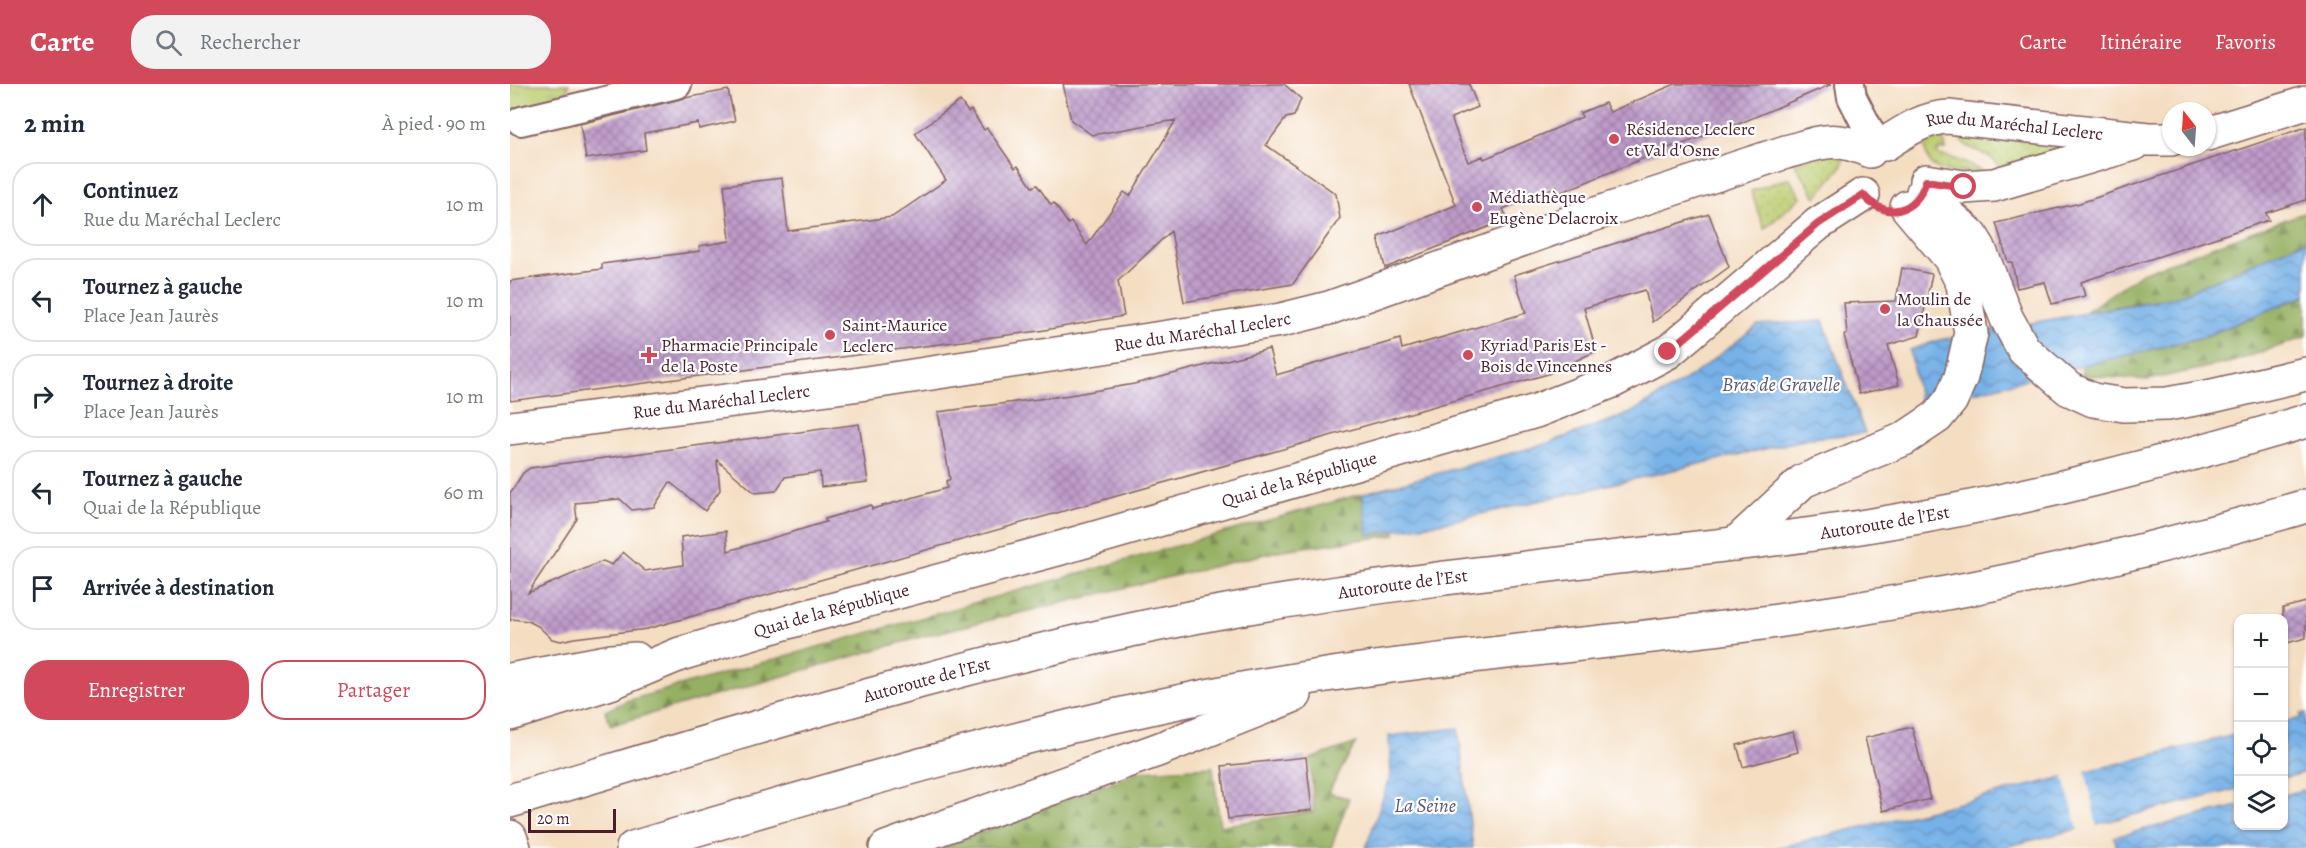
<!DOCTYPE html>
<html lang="fr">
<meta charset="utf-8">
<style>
body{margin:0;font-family:Alegreya,serif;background:#f2f2f3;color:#1f2937}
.controls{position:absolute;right:18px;bottom:18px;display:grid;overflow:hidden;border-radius:12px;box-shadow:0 2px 4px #0004}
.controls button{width:54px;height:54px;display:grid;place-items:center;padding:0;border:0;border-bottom:2px solid #e0e1e3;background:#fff;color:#1f2937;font:30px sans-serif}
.compass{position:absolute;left:1652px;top:18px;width:54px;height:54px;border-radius:50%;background:#fff;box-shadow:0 2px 4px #0004;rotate:343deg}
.scale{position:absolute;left:18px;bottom:15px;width:88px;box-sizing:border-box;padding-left:6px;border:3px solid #4a1f2b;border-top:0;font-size:16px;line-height:21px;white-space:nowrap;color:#4a1f2b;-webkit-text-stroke:4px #fff;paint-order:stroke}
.stop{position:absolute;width:18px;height:18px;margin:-14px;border:4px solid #d1495b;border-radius:50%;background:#fff}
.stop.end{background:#d1495b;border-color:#fff;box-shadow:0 2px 6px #0008}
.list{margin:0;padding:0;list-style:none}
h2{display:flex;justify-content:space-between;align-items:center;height:78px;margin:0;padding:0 24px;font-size:26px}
h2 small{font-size:20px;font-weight:400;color:#747a83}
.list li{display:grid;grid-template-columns:39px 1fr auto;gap:18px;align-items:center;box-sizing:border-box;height:84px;margin:0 12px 12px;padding:0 12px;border:2px solid #e0e1e3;border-radius:24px}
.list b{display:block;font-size:22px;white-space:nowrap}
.list p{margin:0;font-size:20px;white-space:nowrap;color:#747a83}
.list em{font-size:20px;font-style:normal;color:#747a83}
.actions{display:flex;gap:12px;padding:18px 24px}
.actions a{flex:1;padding:14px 0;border:2px solid #d1495b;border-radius:24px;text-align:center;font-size:21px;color:#d1495b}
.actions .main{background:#d1495b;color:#fff}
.icon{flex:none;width:33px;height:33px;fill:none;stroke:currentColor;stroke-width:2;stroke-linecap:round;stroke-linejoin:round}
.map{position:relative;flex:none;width:1796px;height:764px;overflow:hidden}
header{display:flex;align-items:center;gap:36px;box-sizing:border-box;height:84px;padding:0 30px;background:#d1495b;color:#fff}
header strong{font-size:28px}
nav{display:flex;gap:33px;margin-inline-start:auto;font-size:21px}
.search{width:420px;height:54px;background:#f2f2f3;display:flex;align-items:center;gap:15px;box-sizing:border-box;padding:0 21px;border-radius:24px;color:#747a83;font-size:22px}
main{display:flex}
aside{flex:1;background:#fff}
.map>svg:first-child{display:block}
</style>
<header>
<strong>Carte</strong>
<div class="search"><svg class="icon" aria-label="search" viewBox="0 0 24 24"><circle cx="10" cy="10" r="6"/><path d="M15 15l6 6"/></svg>Rechercher</div>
<nav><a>Carte</a><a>Itinéraire</a><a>Favoris</a></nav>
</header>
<main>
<aside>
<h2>2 min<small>À pied · 90 m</small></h2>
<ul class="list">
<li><svg class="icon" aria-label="ahead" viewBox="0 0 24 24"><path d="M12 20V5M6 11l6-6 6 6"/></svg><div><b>Continuez</b><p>Rue du Maréchal Leclerc</p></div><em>10 m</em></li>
<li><svg class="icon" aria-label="left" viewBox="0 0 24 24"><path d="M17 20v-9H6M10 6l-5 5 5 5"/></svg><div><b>Tournez à gauche</b><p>Place Jean Jaurès</p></div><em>10 m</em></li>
<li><svg class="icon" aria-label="right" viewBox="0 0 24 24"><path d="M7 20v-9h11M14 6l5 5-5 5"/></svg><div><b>Tournez à droite</b><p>Place Jean Jaurès</p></div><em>10 m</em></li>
<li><svg class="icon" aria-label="left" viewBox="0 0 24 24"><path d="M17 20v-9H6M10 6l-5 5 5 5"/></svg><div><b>Tournez à gauche</b><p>Quai de la République</p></div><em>60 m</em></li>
<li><svg class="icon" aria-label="arrive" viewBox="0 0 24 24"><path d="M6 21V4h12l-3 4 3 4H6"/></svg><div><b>Arrivée à destination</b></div></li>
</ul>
<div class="actions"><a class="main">Enregistrer</a><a>Partager</a></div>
</aside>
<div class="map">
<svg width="1796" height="764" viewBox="0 0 1796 764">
<defs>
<pattern id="grass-dots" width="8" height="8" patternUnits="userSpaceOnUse" patternTransform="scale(1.5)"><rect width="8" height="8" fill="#bccc6f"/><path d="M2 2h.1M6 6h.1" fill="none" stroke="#a3af60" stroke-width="1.8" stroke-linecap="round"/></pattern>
<pattern id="forest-firs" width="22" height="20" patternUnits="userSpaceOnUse" patternTransform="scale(1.5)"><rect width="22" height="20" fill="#95b062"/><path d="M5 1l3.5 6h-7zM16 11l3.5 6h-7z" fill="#7c8f51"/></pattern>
<pattern id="park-tufts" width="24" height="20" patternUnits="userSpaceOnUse" patternTransform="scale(1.5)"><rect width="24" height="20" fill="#bccc6f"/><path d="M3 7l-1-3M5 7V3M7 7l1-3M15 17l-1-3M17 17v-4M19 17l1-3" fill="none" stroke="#a3af60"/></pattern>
<pattern id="water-waves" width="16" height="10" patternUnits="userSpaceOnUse" patternTransform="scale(1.5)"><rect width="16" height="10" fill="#76b1e7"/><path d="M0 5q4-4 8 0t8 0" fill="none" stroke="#638fbb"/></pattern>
<pattern id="building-cross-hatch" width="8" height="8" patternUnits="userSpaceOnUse" patternTransform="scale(1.5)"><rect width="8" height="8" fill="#be9bca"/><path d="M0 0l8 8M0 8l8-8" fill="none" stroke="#9c7ea4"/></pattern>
</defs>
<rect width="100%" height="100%" fill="#fff"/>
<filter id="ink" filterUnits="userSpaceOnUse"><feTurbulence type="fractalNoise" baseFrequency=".0167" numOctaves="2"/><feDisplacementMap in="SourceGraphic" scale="12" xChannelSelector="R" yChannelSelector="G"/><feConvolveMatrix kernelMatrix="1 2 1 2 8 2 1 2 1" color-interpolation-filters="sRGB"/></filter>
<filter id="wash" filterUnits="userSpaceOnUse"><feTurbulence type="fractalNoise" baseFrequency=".008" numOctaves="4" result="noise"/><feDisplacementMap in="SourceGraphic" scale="24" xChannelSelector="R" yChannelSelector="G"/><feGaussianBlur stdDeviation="1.35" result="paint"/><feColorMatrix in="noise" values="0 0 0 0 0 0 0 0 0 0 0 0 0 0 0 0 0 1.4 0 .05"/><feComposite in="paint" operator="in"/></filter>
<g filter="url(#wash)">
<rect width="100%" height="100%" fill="#f4dec2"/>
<path fill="url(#grass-dots)" stroke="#83764d" stroke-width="1.5" d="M1431 48 1436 65 1428 66V71C1439 72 1464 82 1473 88 1462 88 1439 89 1429 85 1416 81 1413 64 1417 53Z
M1446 50 1566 62 1489 83C1479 64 1459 72 1446 50Z
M1316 66 1333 75 1332 82 1306 113 1285 80Z
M1279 94 1291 113 1254 145 1241 107Z"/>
<path fill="url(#forest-firs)" stroke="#706846" stroke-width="1.5" d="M1796 128V156L1668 212 1575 228 1632 189Z
M1796 211V253L1722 278 1638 296 1572 291V280L1693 253Z
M883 401 885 451 772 466 418 551 101 641 95 627 116 617Z
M846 659 818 709 839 714 821 764H431L630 687 703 683 710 742 804 727 800 675Z"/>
<path fill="url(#park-tufts)" stroke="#83764d" stroke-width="1.5" d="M0 0H59C54 23 19 24 0 28Z"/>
<path fill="url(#water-waves)" stroke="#606889" stroke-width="1.5" d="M1796 156V211L1693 253 1410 321 1400 266 1429 256 1668 212Z
M1313 237 1355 349 1302 354 941 437 858 451 852 410 1035 360 1121 329 1182 292 1248 241Z
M1796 629V688L1774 694V638L1792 634 1790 630Z
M948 644 963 764H856L881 690 879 652Z
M1728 650V705L1491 764H1267Z
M1793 706 1794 710H1796V764H1607L1604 753 1728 722V742H1774V711Z"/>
<path fill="#f4dec2" d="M1575 685 1587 743 1569 748 1553 690Z"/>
<g id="blocks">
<path fill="url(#building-cross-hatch)" d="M553 0H774L791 15 784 32 776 34 756 61 826 110 830 134 783 200 674 218 661 147 608 197 614 232 529 247 0 317V197L92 185V180L190 167 189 162 220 157 214 101 272 94 278 147 382 133 436 96 405 49 450 17 458 28 461 26 474 46 477 44 505 84 508 82 522 103 527 101 541 121 544 119 558 140 561 138 577 161 614 108 620 112 666 36 582 51 561 36Z
M899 0H959L968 23 941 34 958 78 973 72 974 75 1038 48 1072 33 1070 29 1095 19 1100 28 1165 0H1322L1205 50 1204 48 1168 62V60L1050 109 1047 102 993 125 998 135 875 184 868 153 946 121Z
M218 6 225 37 189 45 188 39 134 49 136 66 76 75 70 40 175 14Z
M1796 43V116L1756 129 1759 136 1571 198 1575 212 1542 220 1535 198 1507 204 1502 178H1498L1486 139 1570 119Z
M1199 130 1219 183 1143 238 1135 206 1074 224 1086 267 1038 290 137 545 64 554 51 557 42 555 28 542 18 537 2 535 0 537V409L13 389 20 384 349 340 358 398 311 403 310 388 275 393 266 407 245 409 207 376 210 406 195 427 160 398 144 423 122 426 110 415 65 419 67 435 18 509 93 477 102 481 113 468 135 487 173 481 171 453 216 447 218 467 316 438 315 435 361 421 362 425 437 404 436 397 440 395 428 328 560 311 624 300 759 265 766 291 890 255 892 265 1016 229 1004 191Z
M1392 184 1422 190 1409 252 1378 261 1389 301 1349 310 1334 251 1337 250 1334 219 1386 217Z
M1796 518V554L1773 560V524Z
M1402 643 1420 715 1373 727 1355 654Z
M1283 647 1288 668 1233 683 1227 661Z
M796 673 802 726 718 735 712 682Z"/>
</g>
</g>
<g filter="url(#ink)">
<use href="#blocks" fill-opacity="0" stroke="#866260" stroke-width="1.5"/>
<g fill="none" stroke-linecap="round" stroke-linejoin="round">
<defs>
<path id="street" d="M1340 0 1342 13 1367 62
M11 37 167 0"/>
<g id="secondary">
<path d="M1697 50 1796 19"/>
<path id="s1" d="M1375 60C1395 47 1414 34 1438 33L1638 55H1661"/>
<path d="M1416 97 1454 103 1484 101 1623 60"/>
<path id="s2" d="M0 344 343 301 771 236 819 224 1067 136 1276 68C1313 58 1323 51 1360 67"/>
<path d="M0 596 102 577 126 575"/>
<path id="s3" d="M0 630 100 599 170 570 288 535 547 465 1026 327 1103 297 1158 268 1308 140 1353 111"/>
<path d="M0 753 4 764"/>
</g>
<g id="highway">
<path d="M1413 108 1461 151 1469 164 1497 235 1514 266 1559 305 1583 316 1614 321 1657 320 1702 312 1796 290"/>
<path d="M1225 460 1293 397 1394 355 1427 333 1441 316 1451 293 1461 249 1453 200 1440 174 1397 123"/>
<path id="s4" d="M0 717C242 645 483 568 733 524 860 502 989 487 1117 472 1203 462 1289 454 1374 439 1517 416 1657 378 1796 337"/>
<path d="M123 764C326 704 530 643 738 604 913 572 1091 561 1267 537 1446 512 1623 473 1796 422"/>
<path d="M376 764 650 665 785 611"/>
</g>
</defs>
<use href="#street" stroke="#866260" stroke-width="32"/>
<use href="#secondary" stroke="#866260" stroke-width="36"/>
<use href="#highway" stroke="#866260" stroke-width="36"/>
<use href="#street" stroke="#fff" stroke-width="28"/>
<use href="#secondary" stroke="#fff" stroke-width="33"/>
<use href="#highway" stroke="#fff" stroke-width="33"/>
</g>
</g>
<g fill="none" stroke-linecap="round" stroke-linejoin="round" filter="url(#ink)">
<path stroke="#d1495b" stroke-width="8" d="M1158 268 1308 140 1353 111C1376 137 1406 129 1416 97L1454 103"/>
</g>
<g fill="#d1495b" stroke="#fff" stroke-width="2">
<circle cx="1104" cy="55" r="6"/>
<circle cx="967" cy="123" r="6"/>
<circle cx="1375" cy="225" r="6"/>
<circle cx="320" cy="251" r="6"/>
<path d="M136 262h6v6h6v6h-6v6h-6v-6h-6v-6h6z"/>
<circle cx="958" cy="271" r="6"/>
</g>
<g text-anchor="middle" stroke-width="4.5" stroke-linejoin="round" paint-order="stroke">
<g font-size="18" fill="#4a1f2b" stroke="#fff" text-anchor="start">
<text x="1116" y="51">Résidence Leclerc<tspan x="1116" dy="21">et Val d'Osne</tspan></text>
<text x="979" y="119">Médiathèque<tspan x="979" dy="21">Eugène Delacroix</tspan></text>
<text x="1387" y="221">Moulin de<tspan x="1387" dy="21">la Chaussée</tspan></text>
<text x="332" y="247">Saint-Maurice<tspan x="332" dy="21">Leclerc</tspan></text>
<text x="151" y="267">Pharmacie Principale<tspan x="151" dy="21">de la Poste</tspan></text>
<text x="970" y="267">Kyriad Paris Est -<tspan x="970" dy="21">Bois de Vincennes</tspan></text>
</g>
<g font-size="18" fill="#4a1f2b" stroke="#fff">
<text dy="6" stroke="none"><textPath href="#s1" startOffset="136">Rue du Maréchal Leclerc</textPath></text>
<text dy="6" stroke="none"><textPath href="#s2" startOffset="699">Rue du Maréchal Leclerc</textPath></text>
<text dy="6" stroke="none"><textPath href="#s2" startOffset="213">Rue du Maréchal Leclerc</textPath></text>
<text dy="6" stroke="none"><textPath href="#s3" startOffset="824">Quai de la République</textPath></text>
<text dy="6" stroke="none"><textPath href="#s4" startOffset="1406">Autoroute de l’Est</textPath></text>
<text dy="6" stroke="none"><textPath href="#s4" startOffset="920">Autoroute de l’Est</textPath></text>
<text dy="6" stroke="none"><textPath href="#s3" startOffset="338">Quai de la République</textPath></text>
<text dy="6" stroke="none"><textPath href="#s4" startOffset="434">Autoroute de l’Est</textPath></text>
</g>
<g font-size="20" font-style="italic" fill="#5c5976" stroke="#fff">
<text x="1271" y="307">Bras de Gravelle</text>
<text x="915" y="728">La Seine</text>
</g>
</g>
</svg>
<div class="controls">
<button>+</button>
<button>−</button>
<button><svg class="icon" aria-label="locate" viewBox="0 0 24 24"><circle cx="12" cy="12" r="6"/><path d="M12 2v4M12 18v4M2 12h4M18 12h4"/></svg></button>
<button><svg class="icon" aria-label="layers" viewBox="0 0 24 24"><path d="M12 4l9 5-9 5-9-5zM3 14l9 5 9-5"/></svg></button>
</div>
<svg class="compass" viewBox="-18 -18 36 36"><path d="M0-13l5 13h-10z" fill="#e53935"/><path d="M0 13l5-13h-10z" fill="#747a83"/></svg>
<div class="scale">20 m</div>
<div class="stop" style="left:1454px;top:103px"></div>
<div class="stop end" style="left:1158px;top:268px"></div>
</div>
</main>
